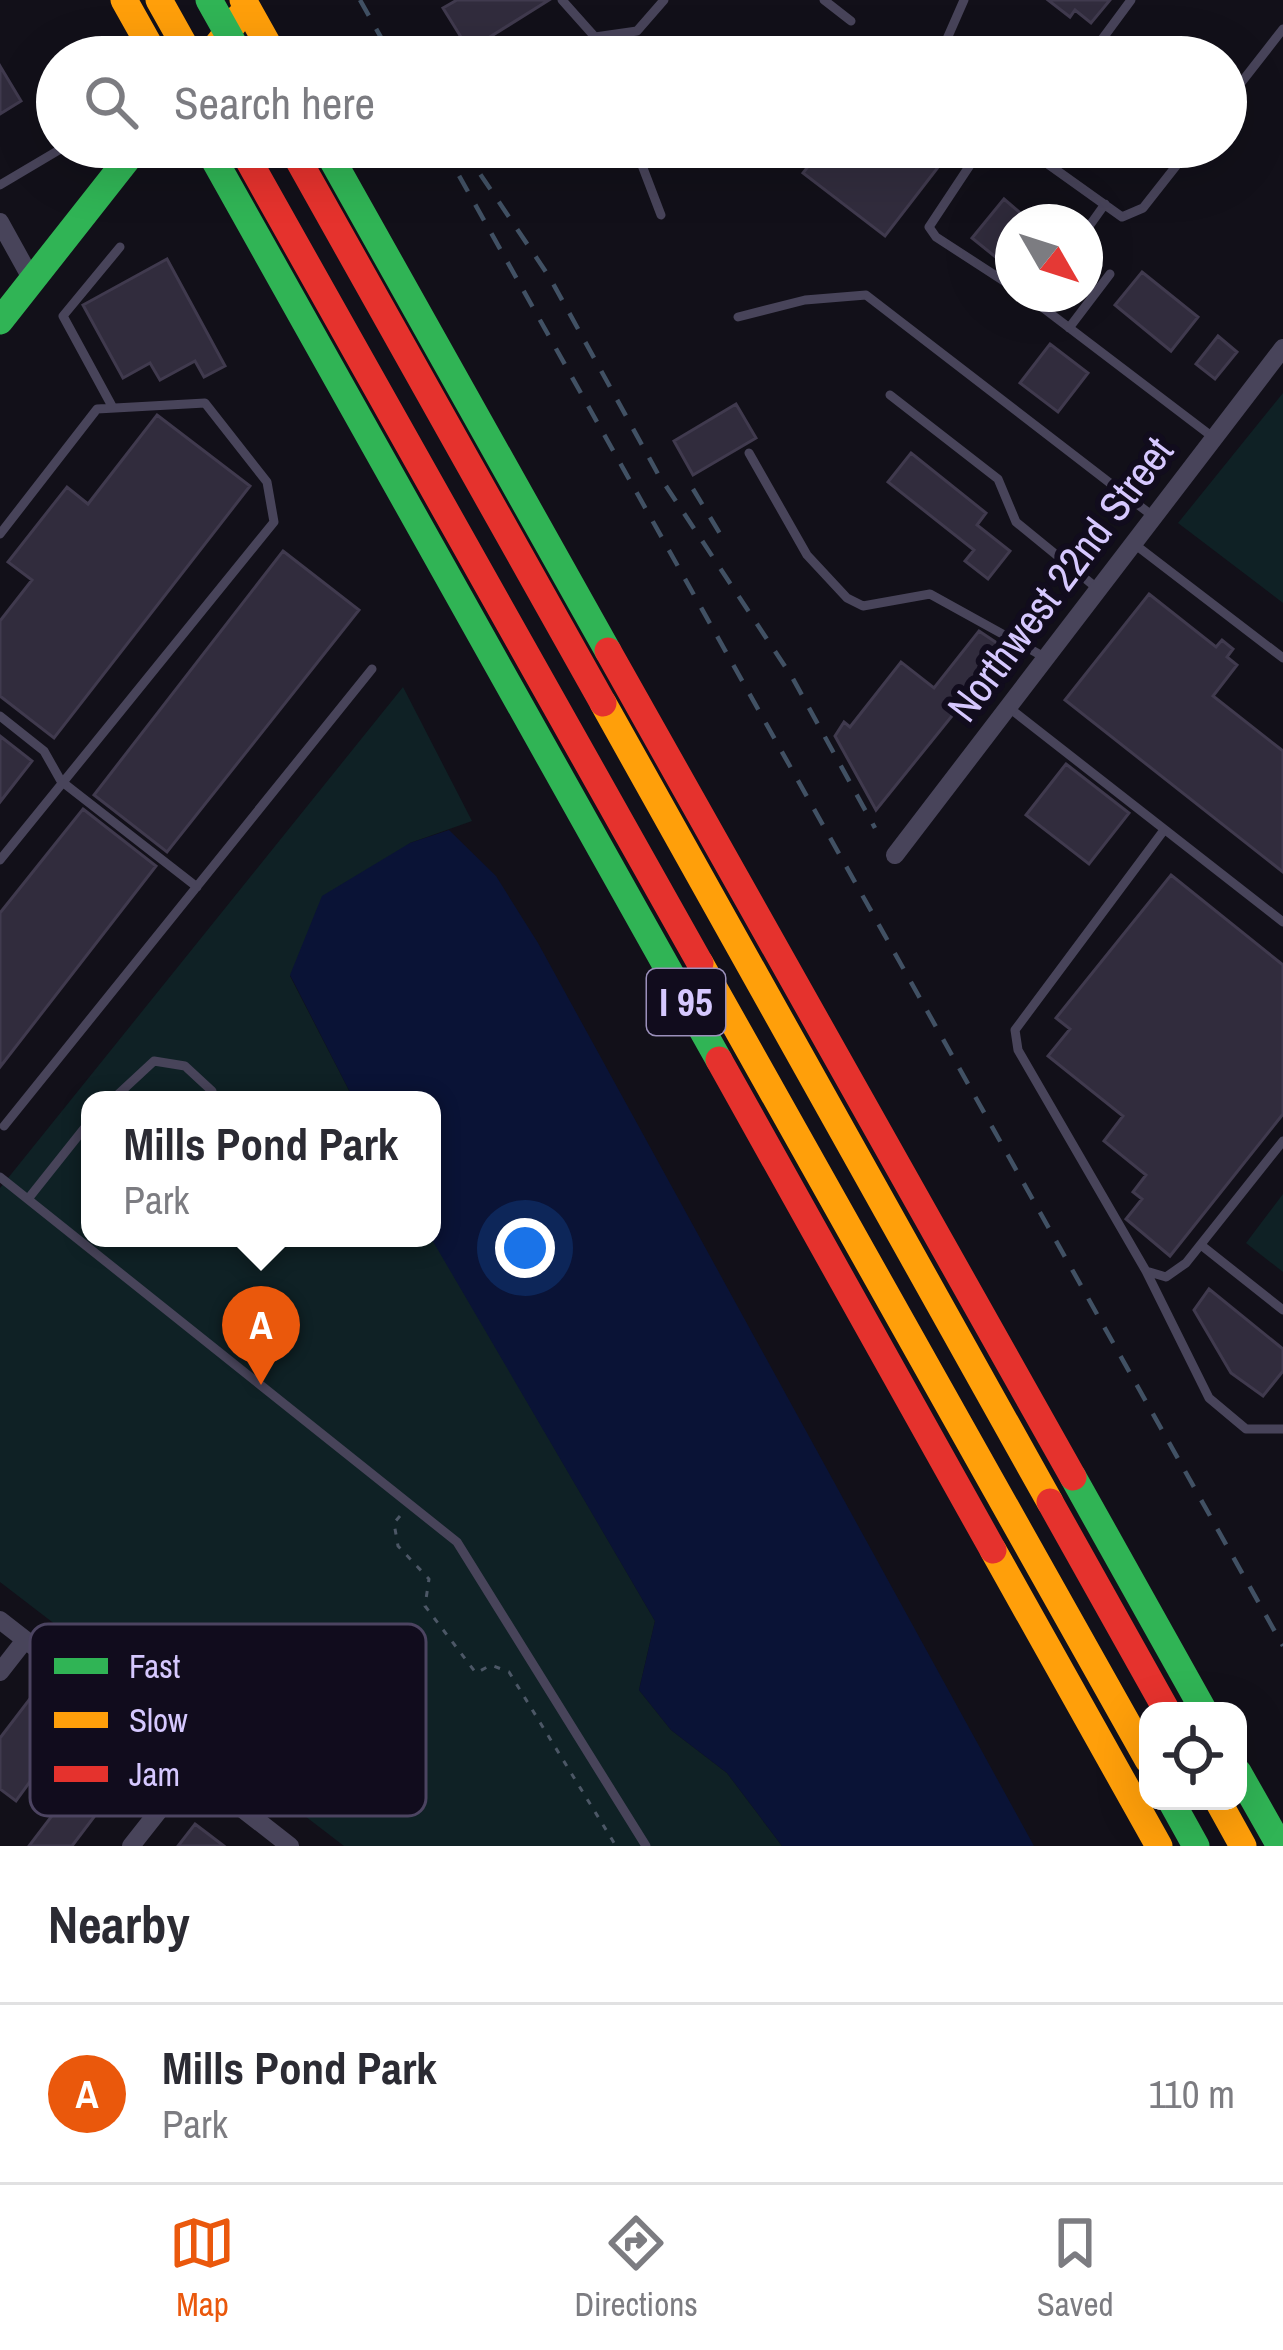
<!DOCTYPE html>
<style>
body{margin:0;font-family:"Archivo Narrow",sans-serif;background:#f7f7f7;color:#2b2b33}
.controls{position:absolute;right:36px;bottom:36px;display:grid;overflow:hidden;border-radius:24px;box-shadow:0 12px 48px #0002}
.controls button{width:108px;height:108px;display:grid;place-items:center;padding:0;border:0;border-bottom:3px solid #e1e1e2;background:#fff;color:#2b2b33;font:60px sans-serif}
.compass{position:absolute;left:995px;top:204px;width:108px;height:108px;border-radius:50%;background:#fff;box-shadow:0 12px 48px #0002;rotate:129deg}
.you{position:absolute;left:525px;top:1248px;width:42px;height:42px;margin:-30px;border:9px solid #fff;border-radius:50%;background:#1a73e8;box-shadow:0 0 0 18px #1a73e833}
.badge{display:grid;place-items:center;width:78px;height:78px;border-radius:50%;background:#ea580c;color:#fff;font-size:39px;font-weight:700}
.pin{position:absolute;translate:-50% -99px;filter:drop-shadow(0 3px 6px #0008)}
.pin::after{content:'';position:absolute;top:63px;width:42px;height:36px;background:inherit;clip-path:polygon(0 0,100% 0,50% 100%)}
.popup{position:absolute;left:81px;top:1091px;width:360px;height:156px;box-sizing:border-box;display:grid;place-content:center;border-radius:24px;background:#fff;filter:drop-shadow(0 3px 9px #0005);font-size:39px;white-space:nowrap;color:#7c7c81}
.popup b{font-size:45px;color:#2b2b33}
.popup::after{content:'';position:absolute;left:50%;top:100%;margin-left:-24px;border:24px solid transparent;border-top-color:#fff}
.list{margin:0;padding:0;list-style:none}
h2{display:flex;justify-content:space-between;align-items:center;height:156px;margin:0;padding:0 48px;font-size:51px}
h2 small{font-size:39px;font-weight:400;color:#7c7c81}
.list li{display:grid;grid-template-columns:78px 1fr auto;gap:36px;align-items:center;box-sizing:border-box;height:180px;padding:0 48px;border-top:3px solid #e1e1e2}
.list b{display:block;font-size:45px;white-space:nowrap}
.list p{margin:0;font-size:39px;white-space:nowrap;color:#7c7c81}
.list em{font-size:39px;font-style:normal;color:#7c7c81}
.icon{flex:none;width:66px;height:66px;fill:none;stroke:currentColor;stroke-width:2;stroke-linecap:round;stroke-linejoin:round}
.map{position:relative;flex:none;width:1283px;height:1846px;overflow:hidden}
.search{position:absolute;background:#fff;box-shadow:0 12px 48px #0002;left:36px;right:36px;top:36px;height:132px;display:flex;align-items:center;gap:30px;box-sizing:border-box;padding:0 42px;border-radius:66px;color:#7c7c81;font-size:45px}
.sheet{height:336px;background:#fff}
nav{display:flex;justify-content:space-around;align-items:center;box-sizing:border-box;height:168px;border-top:3px solid #e1e1e2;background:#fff;font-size:33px;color:#7c7c81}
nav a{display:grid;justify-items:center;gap:6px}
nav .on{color:#ea580c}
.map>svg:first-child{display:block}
</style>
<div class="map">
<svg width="1283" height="1846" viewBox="0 0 1283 1846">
<rect width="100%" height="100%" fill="#121019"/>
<path fill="#0f2125" d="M1283 393V603L1178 523Z
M403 687 472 821 410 843 290 976 354 1100H90V1238H432L655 1621 639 1690 671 1730 727 1773 782 1846H344L0 1582V1188Z
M1283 1194V1272L1246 1243Z"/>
<path fill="#0a1336" d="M449 830 496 876 538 943 1034 1846H782L727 1773 671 1730 639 1690 655 1621 431 1238 432 1100H354L290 975 322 896 410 843Z"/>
<path fill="#312c3d" stroke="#403a4e" stroke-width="3" d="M457 0H549L469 50 443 8Z
M1048 0H1110L1091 23 1075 10 1070 17Z
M0 66 21 101 0 114Z
M823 147H915L939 166 885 236 803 173Z
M1004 199 1031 222H1013V271L972 238Z
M167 259 225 366 204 377 195 361 160 380 150 363 123 378 83 305Z
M1142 272 1198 317 1171 351 1115 305Z
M1218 336 1237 352 1215 379 1196 364Z
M1050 344 1088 373 1058 412 1020 383Z
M736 404 756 438 693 475 674 441Z
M157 415 250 486 54 738 0 696V621L32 580 8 562 67 487 88 504Z
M911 453 986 513 977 525 1010 551 988 579 965 561 974 550 888 482Z
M283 551 359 610 167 852 94 795Z
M1149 594 1216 647 1222 640 1233 649 1227 657 1237 665 1213 696 1283 751V872L1065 700Z
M979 631 1006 649 876 810 835 736 844 722 850 727 901 662 934 688Z
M0 736 32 761 0 802Z
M1066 764 1129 813 1089 864 1026 815Z
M83 809 156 866 0 1067V913Z
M1171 875 1283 965V1114L1170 1256 1126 1219 1142 1199 1133 1192 1146 1175 1104 1141 1123 1116 1048 1056 1070 1029 1056 1018Z
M1209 1289 1283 1349V1371L1263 1396 1231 1373 1194 1310Z
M32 1696 70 1726 16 1801 0 1789V1738Z
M92 1744 128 1772 72 1846H29L80 1779 70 1772Z
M195 1824 224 1846H178Z"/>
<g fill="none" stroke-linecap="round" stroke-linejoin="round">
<path stroke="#4c5766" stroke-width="3" stroke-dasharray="6 9" stroke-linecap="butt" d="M400 1516 394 1523 398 1546 429 1579 425 1606 476 1673 491 1665 509 1672 616 1846"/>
<path stroke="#48445a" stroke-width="9" d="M562 0 595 37 637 31 664 0
M824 0 851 21
M1100 42 1131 0
M587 57 595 37
M939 57 964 0
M1226 102 1283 29
M635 147 661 215
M982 147 929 227 936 237 1013 287
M1024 147 1122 217 1143 208 1191 147
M0 185 64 147
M1085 232 1105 204
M1040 294 1034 301 1214 438
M738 317 805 300 866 295 1154 517
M1069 328 1110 274
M890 395 998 479 1016 522 1098 589
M113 408 63 316 120 247
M749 453 807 555 847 598 863 606 930 594 1046 658
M0 534 97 409 205 403 267 482 274 522 0 860
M1133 543 1283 658
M1008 707 1283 922
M0 716 44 751 61 781 197 887
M1164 830 1015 1030 1018 1050 1146 1271 1166 1277 1186 1263 1283 1141
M112 1100 154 1061 185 1066 212 1091 210 1100
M4 1126 372 669
M0 1177 457 1542 646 1846
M28 1199 90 1121
M1201 1245 1283 1310
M1146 1271 1209 1398 1246 1429H1283"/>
<path stroke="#48445a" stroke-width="18" d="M0 222 32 280
M895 855 1283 348
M0 1620 290 1846
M0 1672 25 1640
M131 1846 191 1770"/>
<path stroke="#30b455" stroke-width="27" d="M207 147 719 1060
M325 147 608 651
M0 321 137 147
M1073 1477 1204 1711
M1238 1772 1280 1846
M1171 1801 1196 1846"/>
<path stroke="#ff9f0a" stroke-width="27" d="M124 0 156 57
M159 0 191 57
M208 57 239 17
M603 703 1050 1502
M700 963 1148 1760
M993 1550 1159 1846
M1218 1801 1243 1846"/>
<path stroke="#e5322d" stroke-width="27" d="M241 147 700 963
M291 147 603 703
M608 651 1073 1477
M719 1060 993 1550
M1050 1502 1167 1711"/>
<path stroke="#415164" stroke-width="4.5" stroke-dasharray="18 15" stroke-linecap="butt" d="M360 0 392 57
M443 147 1283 1646
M462 147 550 278 658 474 792 677 875 828
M693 489 722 537"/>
<path stroke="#30b455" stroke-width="27" d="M209 0 241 57"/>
<path stroke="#ff9f0a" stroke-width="27" d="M243 0 275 57"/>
</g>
<g text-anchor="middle" stroke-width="12" stroke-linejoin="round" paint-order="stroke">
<rect fill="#110c1d" stroke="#9b90bb" stroke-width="3" x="647" y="969" width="78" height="66" rx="9"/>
<g font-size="39" font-weight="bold" fill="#d6c8ff">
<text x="686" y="1016">I 95</text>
</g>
<g font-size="42" fill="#d6c8ff" stroke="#110c1d">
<text transform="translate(1060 579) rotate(-53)" y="15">Northwest 22nd Street</text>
</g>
</g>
<rect x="30" y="1624" width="396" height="192" rx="18" fill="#110c1d" stroke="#4c4461" stroke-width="3"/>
<rect x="54" y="1658" width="54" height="16" fill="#30b455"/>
<rect x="54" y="1712" width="54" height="16" fill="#ff9f0a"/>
<rect x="54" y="1766" width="54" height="16" fill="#e5322d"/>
<g font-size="33" fill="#d6c8ff">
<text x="129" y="1678">Fast</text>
<text x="129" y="1732">Slow</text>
<text x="129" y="1786">Jam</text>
</g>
</svg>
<div class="controls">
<button><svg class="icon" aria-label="locate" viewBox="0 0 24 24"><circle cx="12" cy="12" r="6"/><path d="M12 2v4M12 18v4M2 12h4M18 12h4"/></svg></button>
</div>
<svg class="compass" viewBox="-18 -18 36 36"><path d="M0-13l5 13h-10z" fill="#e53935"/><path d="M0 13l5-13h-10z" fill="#7c7c81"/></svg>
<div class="you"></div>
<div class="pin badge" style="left:261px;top:1385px">A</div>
<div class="popup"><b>Mills Pond Park</b>Park</div>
<div class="search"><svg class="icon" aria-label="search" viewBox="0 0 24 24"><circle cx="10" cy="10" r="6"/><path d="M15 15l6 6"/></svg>Search here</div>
</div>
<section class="sheet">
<h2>Nearby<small></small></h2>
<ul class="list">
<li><span class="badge">A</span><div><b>Mills Pond Park</b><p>Park</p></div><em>110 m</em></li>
</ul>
</section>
<nav>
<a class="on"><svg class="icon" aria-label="map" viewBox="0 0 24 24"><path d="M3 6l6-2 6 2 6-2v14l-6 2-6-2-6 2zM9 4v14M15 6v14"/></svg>Map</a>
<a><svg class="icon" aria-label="directions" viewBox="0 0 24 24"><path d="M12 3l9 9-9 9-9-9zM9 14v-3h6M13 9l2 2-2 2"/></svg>Directions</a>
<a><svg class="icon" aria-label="saved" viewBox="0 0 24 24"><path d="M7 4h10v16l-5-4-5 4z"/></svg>Saved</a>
</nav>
